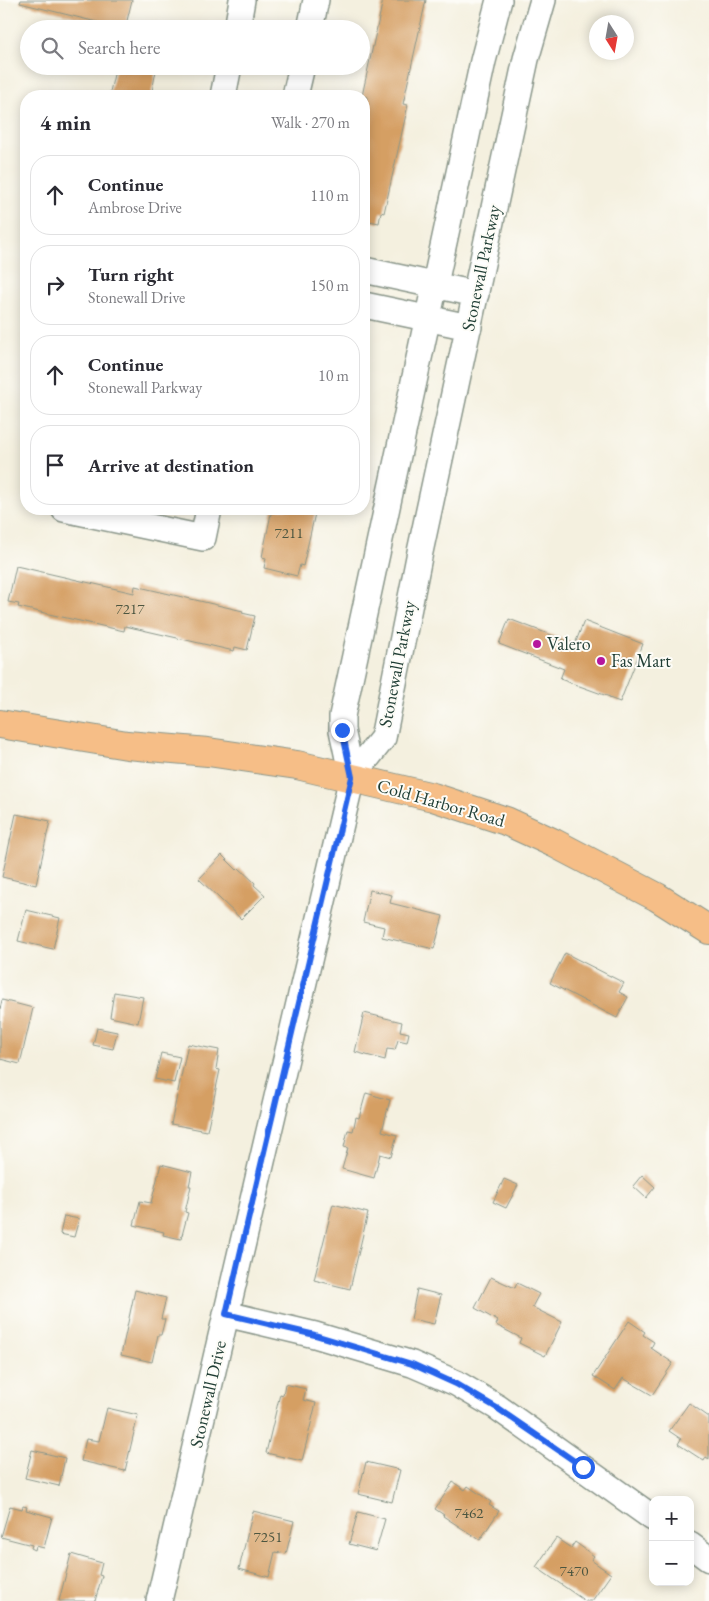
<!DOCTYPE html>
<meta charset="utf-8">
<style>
body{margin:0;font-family:"EB Garamond",serif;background:#f7f7f7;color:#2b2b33}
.controls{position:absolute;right:15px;bottom:15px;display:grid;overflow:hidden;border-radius:10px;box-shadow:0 2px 12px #0003}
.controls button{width:45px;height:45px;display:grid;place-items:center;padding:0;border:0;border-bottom:1px solid #e1e1e2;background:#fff;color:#2b2b33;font:25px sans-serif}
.compass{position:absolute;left:589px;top:15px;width:45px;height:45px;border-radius:50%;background:#fff;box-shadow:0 2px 12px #0003;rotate:169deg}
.stop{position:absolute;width:15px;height:15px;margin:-11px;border:4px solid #2563eb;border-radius:50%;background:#fff}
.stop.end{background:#2563eb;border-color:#fff;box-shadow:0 1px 5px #0008}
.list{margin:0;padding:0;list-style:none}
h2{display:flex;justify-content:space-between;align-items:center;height:65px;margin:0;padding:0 20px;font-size:21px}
h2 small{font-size:16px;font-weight:400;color:#7c7c81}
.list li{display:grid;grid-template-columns:32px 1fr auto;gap:15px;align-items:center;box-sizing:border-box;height:80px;margin:0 10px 10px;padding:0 10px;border:1px solid #e1e1e2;border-radius:20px}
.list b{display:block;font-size:19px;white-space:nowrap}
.list p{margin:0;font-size:16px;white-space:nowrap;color:#7c7c81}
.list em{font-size:16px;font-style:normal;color:#7c7c81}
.icon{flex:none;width:28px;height:28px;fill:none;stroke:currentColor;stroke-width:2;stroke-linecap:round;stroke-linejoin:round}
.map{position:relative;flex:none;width:709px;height:1601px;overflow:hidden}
.search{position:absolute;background:#fff;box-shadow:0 2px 12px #0003;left:20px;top:20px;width:350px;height:55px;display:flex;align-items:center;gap:12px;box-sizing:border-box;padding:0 18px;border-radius:28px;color:#7c7c81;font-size:19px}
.panel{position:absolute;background:#fff;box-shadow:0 2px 12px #0003;left:20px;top:90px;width:350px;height:425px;border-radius:20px}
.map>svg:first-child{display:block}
</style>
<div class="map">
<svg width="709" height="1601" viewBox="0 0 709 1601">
<rect width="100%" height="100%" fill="#fdfcf7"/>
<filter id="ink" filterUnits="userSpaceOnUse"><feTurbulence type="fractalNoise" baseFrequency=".02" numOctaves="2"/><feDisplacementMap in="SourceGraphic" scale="10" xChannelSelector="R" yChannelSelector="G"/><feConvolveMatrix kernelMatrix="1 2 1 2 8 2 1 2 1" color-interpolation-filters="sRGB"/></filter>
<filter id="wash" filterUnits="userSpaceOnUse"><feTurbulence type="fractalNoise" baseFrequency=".0096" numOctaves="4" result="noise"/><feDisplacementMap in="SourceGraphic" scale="20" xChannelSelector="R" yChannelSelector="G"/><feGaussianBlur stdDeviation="1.12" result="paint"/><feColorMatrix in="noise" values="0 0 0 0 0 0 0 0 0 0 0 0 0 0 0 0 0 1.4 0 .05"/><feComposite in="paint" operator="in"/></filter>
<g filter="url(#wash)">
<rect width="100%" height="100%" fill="#f4f0df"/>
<g id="blocks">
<path fill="#d59f63" d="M21 0H132L125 29 20 3Z
M383 0H426L403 104 408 105 384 213 381 212 379 223 364 220V114L367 97 362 96Z
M116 66H157L151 96H109Z
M272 509H316L303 566 300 565 297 576 264 568 266 558 262 557Z
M16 566 134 593 135 586 243 611 242 613 255 616 247 650 235 647 234 651 125 626 124 631 18 607 19 604 8 602Z
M509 619 575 644 584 621 643 644 620 702 609 698 610 697 560 679 564 669 499 644Z
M16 814 50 821 36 885 2 877Z
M222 855 237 870 239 868 255 883 254 885 265 895 241 919 199 879Z
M370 890 392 895 390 903 443 916 434 949 382 937 384 927 363 922Z
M26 910 60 918 53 949 18 941Z
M565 953 624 983 619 992 628 997 617 1018 550 983Z
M114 992 143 997 138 1023 110 1017Z
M2 1000 33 1008 20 1064 0 1059V1009Z
M364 1013 402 1022 400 1031 409 1033 407 1042 398 1040 395 1050 387 1049 385 1060 355 1052Z
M97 1028 117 1032 113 1049 93 1045Z
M188 1044 219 1050 216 1069 220 1070 207 1131 171 1124Z
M161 1053 180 1057 174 1083 155 1079Z
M366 1093 390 1100 382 1131 397 1135 391 1157 380 1154 374 1178 342 1169 348 1148 344 1147 348 1130 353 1131 356 1117 359 1118Z
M161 1164 192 1172 189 1186H191L185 1212 188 1213 181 1239 163 1235 164 1232 134 1225 140 1201 151 1203Z
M642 1175 655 1187 646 1198 633 1186Z
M504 1179 518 1185 506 1208 493 1202Z
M333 1204 368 1213 350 1289 314 1280Z
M64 1216 79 1219 74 1237 60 1234Z
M491 1277 515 1288 517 1283 539 1294 532 1307 562 1322 545 1356 519 1343 521 1338 496 1325 498 1321 475 1308Z
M417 1289 441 1295 434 1324 411 1319Z
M135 1290 166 1298 161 1319H165L161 1335H158L152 1362 121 1355Z
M629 1321 645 1332 643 1335 654 1342 651 1348 673 1363 652 1395 623 1378 615 1390 593 1376Z
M285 1384 306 1389 303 1400 316 1403 302 1461 266 1453 280 1394 283 1395Z
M689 1403 709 1417V1459L706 1457 704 1461 678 1444 681 1439 669 1431Z
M107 1408 138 1415 125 1471 81 1461 86 1439 99 1441Z
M32 1450 65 1458 59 1486 25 1478Z
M366 1462 400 1470 392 1502 358 1494Z
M453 1482 465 1490 468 1486 491 1502 489 1505 499 1511 480 1540 443 1516 444 1515 435 1509Z
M10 1506 22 1509 23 1506 27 1507 26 1510 52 1517 44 1548 36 1546 35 1550 31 1548 32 1545 1 1537Z
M253 1511 294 1521 286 1554 275 1552 269 1577 239 1569Z
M358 1512 385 1519 376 1551 349 1544Z
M556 1538 571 1548 575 1542 594 1556 591 1560 611 1574 592 1601H585L536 1567Z
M71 1554 102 1563 99 1575 102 1576 95 1601H59Z"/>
</g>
</g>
<g filter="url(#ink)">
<use href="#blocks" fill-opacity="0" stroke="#8a968a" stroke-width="1"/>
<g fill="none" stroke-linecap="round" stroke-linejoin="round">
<defs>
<path id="minor" d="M237 29 242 0
M310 29 316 0
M223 96 229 66
M295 96 302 66
M364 270 476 294
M364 305 469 327
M64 509 203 538 209 509
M352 777 383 738 420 552 526 59 543 0
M226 1314 315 1335 412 1364 456 1383 497 1407 653 1518
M690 1545 709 1559
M159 1601 352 777 342 730V716L483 61 499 0"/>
<path id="major" d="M0 724 127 745 208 752 297 765 433 797 506 821 554 843 657 897 709 930"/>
</defs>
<use href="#minor" stroke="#8a968a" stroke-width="28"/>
<use href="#major" stroke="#8a968a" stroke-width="30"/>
<use href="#minor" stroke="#fff" stroke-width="25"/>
<use href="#major" stroke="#f6be87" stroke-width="28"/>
</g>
</g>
<g fill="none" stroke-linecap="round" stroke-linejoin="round" filter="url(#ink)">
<path stroke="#2563eb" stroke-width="6" d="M342 730 352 777 226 1314 315 1335 412 1364 456 1384 497 1408 583 1467"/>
</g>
<g fill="#b5179e" stroke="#fdfcf7" stroke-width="2">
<circle cx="537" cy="644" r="5"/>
<circle cx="601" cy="661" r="5"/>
</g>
<g text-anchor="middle" stroke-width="4" stroke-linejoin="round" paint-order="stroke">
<g font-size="15" fill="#4c5640">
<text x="289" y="538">7211</text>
<text x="130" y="614">7217</text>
<text x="469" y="1518">7462</text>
<text x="268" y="1542">7251</text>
<text x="574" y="1576">7470</text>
</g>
<g font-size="18" fill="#1f3d34" stroke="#fdfcf7">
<text transform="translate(481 268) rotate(-78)" y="6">Stonewall Parkway</text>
<text transform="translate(397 664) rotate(-79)" y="6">Stonewall Parkway</text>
<text transform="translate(441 803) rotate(16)" y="6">Cold Harbor Road</text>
<text transform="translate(208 1394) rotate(-77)" y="6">Stonewall Drive</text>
</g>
<g font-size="18" fill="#1f3d34" stroke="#fdfcf7" text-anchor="start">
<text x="547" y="650">Valero</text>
<text x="611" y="667">Fas Mart</text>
</g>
</g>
</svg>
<div class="controls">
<button>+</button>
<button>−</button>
</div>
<svg class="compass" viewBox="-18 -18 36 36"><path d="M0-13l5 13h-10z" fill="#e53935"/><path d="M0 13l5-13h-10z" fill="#7c7c81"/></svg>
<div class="stop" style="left:583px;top:1467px"></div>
<div class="stop end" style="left:342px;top:730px"></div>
<div class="search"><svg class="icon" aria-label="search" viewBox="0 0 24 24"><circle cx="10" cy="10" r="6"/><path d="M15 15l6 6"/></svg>Search here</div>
<section class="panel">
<h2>4 min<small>Walk · 270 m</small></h2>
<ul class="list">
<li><svg class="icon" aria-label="ahead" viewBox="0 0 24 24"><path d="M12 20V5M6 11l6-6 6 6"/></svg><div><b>Continue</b><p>Ambrose Drive</p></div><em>110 m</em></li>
<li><svg class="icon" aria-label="right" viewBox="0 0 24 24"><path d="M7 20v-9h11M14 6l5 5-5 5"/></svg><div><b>Turn right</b><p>Stonewall Drive</p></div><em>150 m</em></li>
<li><svg class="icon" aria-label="ahead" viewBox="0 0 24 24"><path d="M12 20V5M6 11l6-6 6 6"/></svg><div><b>Continue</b><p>Stonewall Parkway</p></div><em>10 m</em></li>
<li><svg class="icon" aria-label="arrive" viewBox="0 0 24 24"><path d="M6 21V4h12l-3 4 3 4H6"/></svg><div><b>Arrive at destination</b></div></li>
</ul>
</section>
</div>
